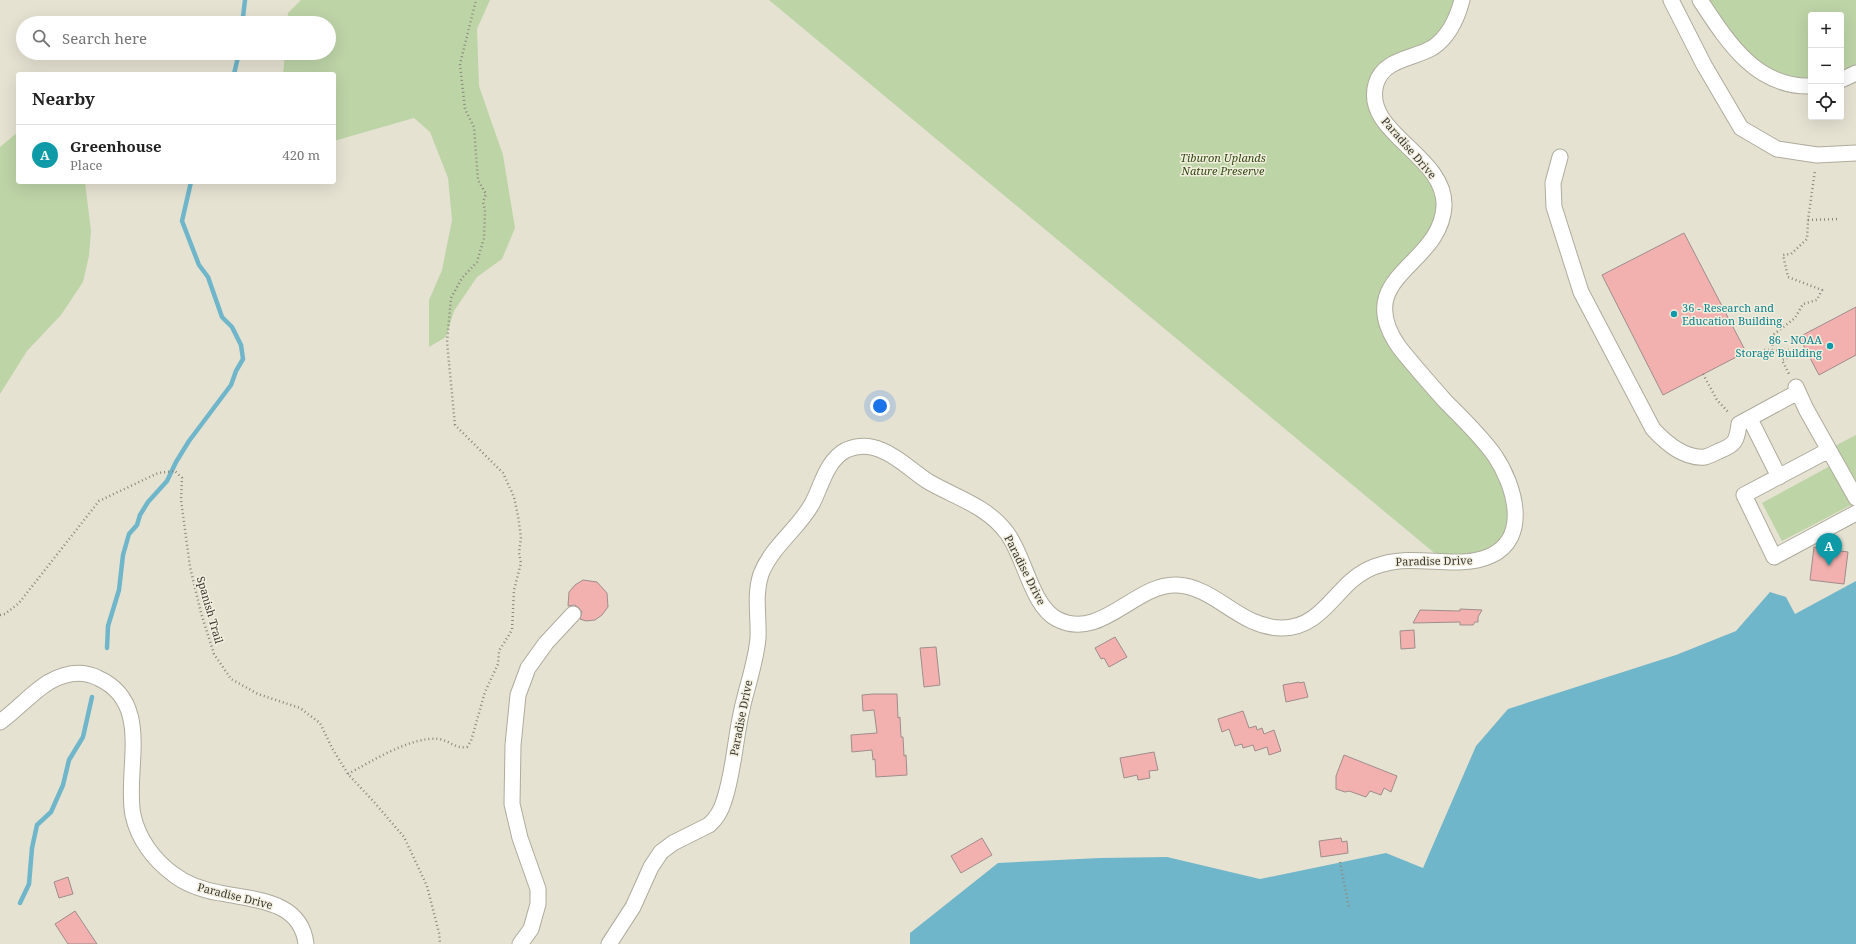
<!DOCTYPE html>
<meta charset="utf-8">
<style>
body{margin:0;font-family:"Noto Serif",serif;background:#f2f2f2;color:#222}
.controls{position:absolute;right:12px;top:12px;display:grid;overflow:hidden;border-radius:4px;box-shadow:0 4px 16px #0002}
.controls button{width:36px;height:36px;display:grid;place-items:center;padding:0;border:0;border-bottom:1px solid #e0e0e0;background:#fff;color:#222;font:20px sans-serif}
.you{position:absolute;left:880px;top:406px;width:14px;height:14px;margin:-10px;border:3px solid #fff;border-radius:50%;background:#1a73e8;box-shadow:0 0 0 6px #1a73e833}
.badge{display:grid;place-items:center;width:26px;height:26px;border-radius:50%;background:#ea580c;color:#fff;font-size:13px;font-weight:700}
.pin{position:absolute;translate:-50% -33px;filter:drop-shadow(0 1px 2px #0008)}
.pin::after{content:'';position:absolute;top:21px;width:14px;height:12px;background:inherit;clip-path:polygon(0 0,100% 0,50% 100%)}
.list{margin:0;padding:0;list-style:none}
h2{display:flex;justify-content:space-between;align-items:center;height:52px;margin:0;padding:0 16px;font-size:17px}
h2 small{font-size:13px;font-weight:400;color:#767676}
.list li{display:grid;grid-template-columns:26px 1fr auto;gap:12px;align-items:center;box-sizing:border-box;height:60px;padding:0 16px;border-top:1px solid #e0e0e0}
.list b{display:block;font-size:15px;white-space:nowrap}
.list p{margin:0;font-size:13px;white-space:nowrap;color:#767676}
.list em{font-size:13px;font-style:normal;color:#767676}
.icon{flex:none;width:22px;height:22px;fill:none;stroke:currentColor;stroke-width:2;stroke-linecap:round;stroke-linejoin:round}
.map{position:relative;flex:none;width:1856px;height:944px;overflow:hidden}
.search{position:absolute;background:#fff;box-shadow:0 4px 16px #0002;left:16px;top:16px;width:320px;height:44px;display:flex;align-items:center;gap:10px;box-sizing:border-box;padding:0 14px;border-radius:22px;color:#767676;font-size:15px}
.panel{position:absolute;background:#fff;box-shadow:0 4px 16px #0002;left:16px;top:72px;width:320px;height:112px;border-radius:4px}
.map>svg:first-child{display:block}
</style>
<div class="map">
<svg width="1856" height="944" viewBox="0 0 1856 944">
<rect width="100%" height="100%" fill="#e6e2d2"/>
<path fill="#bdd4a7" d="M301 0H490L477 29 479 86 503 155 515 228 502 259 477 277 454 311 446 337 429 347V300L442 270 452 220 448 178 430 132 414 118 334 141V74H283L285 53H329V23H287L288 13Z
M769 0H1462L1449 31 1388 67 1375 99 1414 151 1444 206 1406 268 1384 316 1477 435 1511 493 1504 547 1444 561Z
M1700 0H1856V73L1841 80V15H1811V86L1773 80Z
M18 132V182H85L91 231 89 256 83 282 61 315 27 351 0 394V147Z
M1856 435V483L1835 446Z
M1832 465 1853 504 1782 541 1762 503Z"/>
<path fill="#70b6ca" d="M1856 581V944H910V933L998 863 1100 858 1167 857 1260 879 1386 853 1423 868 1476 746 1508 709 1676 655 1736 631 1770 592 1786 597 1795 614Z"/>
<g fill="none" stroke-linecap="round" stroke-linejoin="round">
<path stroke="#70b6ca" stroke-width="4.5" d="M245 23 243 17 245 0
M234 74 239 53
M107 648 108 626 119 590 123 555 129 534 137 525 140 515 148 502 167 481 176 462 189 441 231 385 236 371 243 359 241 345 232 327 222 317 208 277 199 265 182 221 191 182
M20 903 29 884 32 848 37 825 51 812 63 785 69 760 83 737 92 697"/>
</g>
<path fill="#f2b1ae" stroke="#9f8d8c" d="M1684 233 1746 352 1663 395 1602 275Z
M1856 307V355L1819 375 1799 337Z
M1814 547 1848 552 1844 584 1810 580Z
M583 580 597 582 607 593 608 607 602 615 595 620 586 621 580 619 582 612 579 608 575 605 568 606 569 592 575 585Z
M1460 609 1482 610 1478 617V622H1475L1473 625H1460V622L1413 623 1420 610 1460 611Z
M1414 630 1415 648 1401 649 1400 631Z
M1115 637 1127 657 1109 667 1104 658 1101 659 1095 648Z
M936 647 940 685 924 687 920 648Z
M1299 682V683L1304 682 1308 697 1286 702 1283 685Z
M873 694H897L898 718 900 717 901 737H903L904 756 906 755 907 775 876 777 875 759 873 760 872 750 852 752 851 735 877 733 874 710 863 711 862 695Z
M1243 711 1249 728 1256 726 1257 730 1262 728 1264 734 1274 730 1281 751 1269 755 1267 747 1255 751 1253 745 1243 748 1242 744 1235 746 1229 729 1222 732 1218 719Z
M1154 752 1158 770 1149 771 1150 778 1138 780 1137 775 1124 778 1120 758Z
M1344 755 1397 776 1391 792 1384 788 1381 795 1370 791 1366 797 1349 791 1345 792 1336 789V776Z
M982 838 992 855 961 873 951 856Z
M1341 838 1342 842 1347 841 1348 853 1321 857 1319 841Z
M68 877 73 894 59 898 54 882Z
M75 911 97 944H68L55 924Z"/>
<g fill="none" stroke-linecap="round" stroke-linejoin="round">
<defs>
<path id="minor" d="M1671 0 1704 65 1741 128 1777 149 1817 155 1856 153
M1700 0C1727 41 1756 88 1811 86
M1841 80 1856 73
M1560 157 1553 183 1554 207 1581 292 1653 429C1666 443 1684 459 1705 457 1709 456 1715 453 1719 451 1735 445 1737 441 1739 424L1798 392
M1796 387 1806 409 1856 498
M1750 419 1779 477
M1829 450 1744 495 1774 557 1856 513
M0 722C17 710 31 693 49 682 65 673 82 670 98 678 154 703 124 771 133 815 138 839 154 860 173 874 187 885 203 890 220 893 254 900 301 900 306 944
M520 944 531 929 538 904V889L520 838 512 804 513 745 518 695 528 668 546 643 573 614
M609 944 633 907 651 867 661 852 673 843 709 825C717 818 721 811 724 801 734 771 735 739 742 709 747 686 756 662 758 638 759 616 754 595 761 574 772 546 798 529 812 504 822 485 826 461 846 450 858 445 870 445 881 450 899 457 913 472 929 482 957 498 987 506 1007 533 1025 557 1031 605 1057 619 1101 642 1135 583 1177 585 1216 587 1240 628 1282 628 1315 628 1330 600 1351 581 1360 573 1371 567 1383 564 1417 554 1458 570 1490 556 1531 538 1514 484 1495 456 1481 436 1463 419 1446 402 1430 384 1414 366 1399 347 1350 276 1441 267 1444 206 1446 155 1362 133 1376 84 1383 59 1413 59 1432 48 1449 37 1457 19 1462 0"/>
</defs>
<use href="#minor" stroke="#aeab9c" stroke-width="17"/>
<path stroke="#8b887d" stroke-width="2.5" stroke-dasharray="1 3" stroke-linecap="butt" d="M1808 220 1840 219
M1764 350H1791L1794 355 1782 360 1790 376
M1772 350 1773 335 1795 318 1803 304 1817 300 1822 290 1788 277 1783 255 1791 254 1807 239 1808 220 1815 170
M1703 374 1717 400 1729 413
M0 615 5 614 19 603 99 501 158 473 175 471 182 478 181 500 190 567 201 613 214 654 231 679 258 694 300 708 320 723 332 748 348 774 374 802 404 837 427 886 439 933 440 944
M348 774C370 762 412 736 438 739 449 740 455 749 467 747L471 741 485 692 498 664 499 651 512 630 514 590 521 563 519 553 521 537 518 516 514 497 503 473 455 425 447 342 451 298 462 278 477 262 484 238 485 210 483 202 486 194 478 180 474 127 465 109 460 64 476 0
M1340 862 1349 908"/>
<use href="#minor" stroke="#fff" stroke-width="15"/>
</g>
<g fill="#0f9aa8" stroke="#f3efdf" stroke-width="1.5">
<circle cx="1674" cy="314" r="4"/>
<circle cx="1830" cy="346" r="4"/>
</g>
<g text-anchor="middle" stroke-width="3" stroke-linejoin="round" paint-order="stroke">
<g font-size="11" fill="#393731" stroke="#f3efdf">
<text transform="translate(1409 148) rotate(49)" y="4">Paradise Drive</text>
<text transform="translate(1434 561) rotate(-1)" y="4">Paradise Drive</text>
<text transform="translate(1025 570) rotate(63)" y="4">Paradise Drive</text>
<text transform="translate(210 610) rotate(74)" y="4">Spanish Trail</text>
<text transform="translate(741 718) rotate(-79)" y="4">Paradise Drive</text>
<text transform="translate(235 896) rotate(14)" y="4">Paradise Drive</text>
</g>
<g font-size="11" font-style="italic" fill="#314912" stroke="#f3efdf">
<text x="1223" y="162">Tiburon Uplands<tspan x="1223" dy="13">Nature Preserve</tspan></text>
</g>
<g font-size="11" fill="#0d838f" stroke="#f3efdf" text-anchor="start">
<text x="1682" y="312">36 - Research and<tspan x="1682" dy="13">Education Building</tspan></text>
<text x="1822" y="344" text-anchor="end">86 - NOAA<tspan x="1822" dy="13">Storage Building</tspan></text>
</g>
</g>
</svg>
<div class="controls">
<button>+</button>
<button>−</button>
<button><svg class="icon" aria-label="locate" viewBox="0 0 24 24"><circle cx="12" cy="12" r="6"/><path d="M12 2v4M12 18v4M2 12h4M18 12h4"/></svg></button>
</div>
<div class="you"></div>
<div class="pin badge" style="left:1829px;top:566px;background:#0f9aa8">A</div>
<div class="search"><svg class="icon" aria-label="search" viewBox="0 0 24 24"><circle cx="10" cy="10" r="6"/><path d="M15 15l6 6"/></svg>Search here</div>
<section class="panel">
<h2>Nearby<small></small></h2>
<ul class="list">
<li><span class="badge" style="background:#0f9aa8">A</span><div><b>Greenhouse</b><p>Place</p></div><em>420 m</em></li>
</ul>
</section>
</div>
